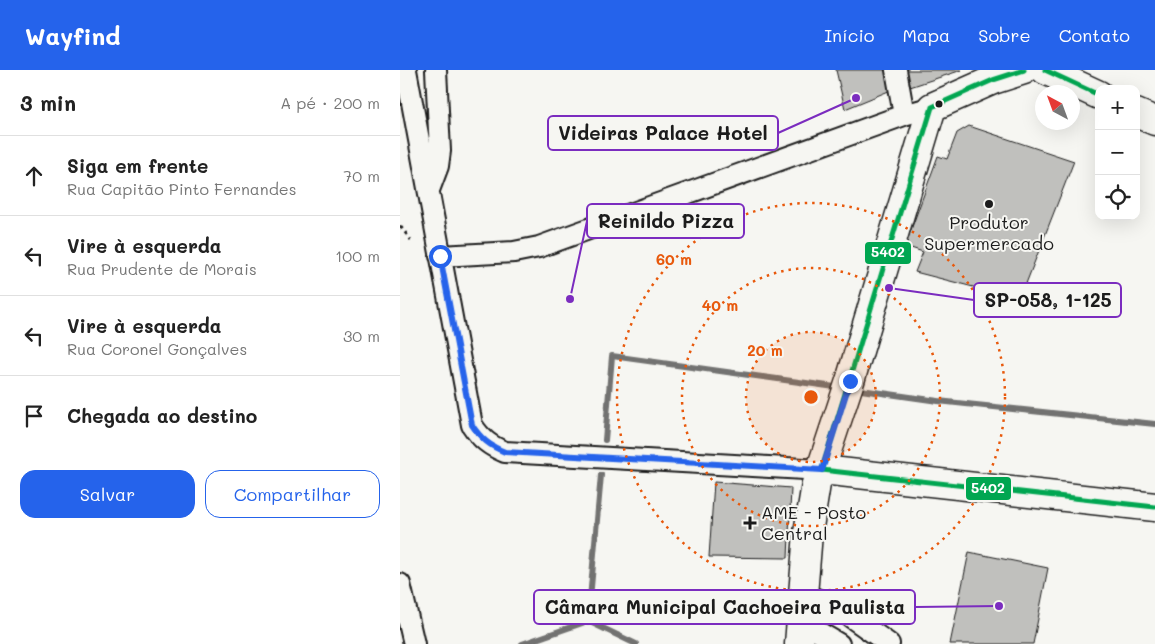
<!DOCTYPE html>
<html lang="pt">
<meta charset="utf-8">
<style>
body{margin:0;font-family:Mali,sans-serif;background:#f2f2f2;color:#222}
.controls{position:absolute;right:15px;top:15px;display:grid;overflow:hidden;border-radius:10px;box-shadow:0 5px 20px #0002}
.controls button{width:45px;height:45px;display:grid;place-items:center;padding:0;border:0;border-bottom:1px solid #e0e0e0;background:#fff;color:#222;font:25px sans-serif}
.compass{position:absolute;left:635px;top:15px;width:45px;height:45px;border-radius:50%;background:#fff;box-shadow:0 5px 20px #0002;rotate:319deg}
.stop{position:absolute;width:15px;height:15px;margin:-11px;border:4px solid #2563eb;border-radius:50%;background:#fff}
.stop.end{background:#2563eb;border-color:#fff;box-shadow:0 1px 5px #0008}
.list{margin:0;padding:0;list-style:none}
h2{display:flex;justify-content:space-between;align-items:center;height:65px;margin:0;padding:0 20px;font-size:21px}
h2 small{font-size:16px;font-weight:400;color:#767676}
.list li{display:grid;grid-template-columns:32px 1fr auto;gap:15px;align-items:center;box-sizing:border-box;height:80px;padding:0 20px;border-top:1px solid #e0e0e0}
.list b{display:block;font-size:19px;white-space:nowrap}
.list p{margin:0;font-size:16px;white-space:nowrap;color:#767676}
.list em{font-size:16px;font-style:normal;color:#767676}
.actions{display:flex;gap:10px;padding:15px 20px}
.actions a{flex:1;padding:11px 0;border:1px solid #2563eb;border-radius:15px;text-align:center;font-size:18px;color:#2563eb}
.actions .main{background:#2563eb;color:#fff}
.icon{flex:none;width:28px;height:28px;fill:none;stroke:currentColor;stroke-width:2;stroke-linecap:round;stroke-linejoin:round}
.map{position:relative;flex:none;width:755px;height:574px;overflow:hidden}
header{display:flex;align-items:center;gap:30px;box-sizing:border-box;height:70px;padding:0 25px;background:#2563eb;color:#fff}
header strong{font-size:24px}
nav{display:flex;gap:28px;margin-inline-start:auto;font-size:18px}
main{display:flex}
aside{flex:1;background:#fff}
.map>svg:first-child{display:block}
</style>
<header>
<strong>Wayfind</strong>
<nav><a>Início</a><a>Mapa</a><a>Sobre</a><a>Contato</a></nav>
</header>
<main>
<aside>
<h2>3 min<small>A pé · 200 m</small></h2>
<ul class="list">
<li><svg class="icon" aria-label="ahead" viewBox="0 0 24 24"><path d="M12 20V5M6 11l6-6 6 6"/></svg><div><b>Siga em frente</b><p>Rua Capitão Pinto Fernandes</p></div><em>70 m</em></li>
<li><svg class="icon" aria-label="left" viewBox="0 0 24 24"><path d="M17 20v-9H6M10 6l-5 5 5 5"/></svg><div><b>Vire à esquerda</b><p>Rua Prudente de Morais</p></div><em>100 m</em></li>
<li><svg class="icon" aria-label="left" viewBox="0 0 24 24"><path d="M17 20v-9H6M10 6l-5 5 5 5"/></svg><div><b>Vire à esquerda</b><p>Rua Coronel Gonçalves</p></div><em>30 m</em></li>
<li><svg class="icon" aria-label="arrive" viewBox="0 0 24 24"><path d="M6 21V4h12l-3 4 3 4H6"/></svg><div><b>Chegada ao destino</b></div></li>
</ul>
<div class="actions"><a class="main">Salvar</a><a>Compartilhar</a></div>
</aside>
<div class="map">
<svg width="755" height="574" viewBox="0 0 755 574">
<rect width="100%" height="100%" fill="#f6f6f2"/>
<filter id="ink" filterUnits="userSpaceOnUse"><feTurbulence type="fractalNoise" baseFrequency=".02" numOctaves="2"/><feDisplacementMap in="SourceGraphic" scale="10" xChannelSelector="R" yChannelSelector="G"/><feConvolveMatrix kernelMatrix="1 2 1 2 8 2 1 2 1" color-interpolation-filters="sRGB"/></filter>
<g filter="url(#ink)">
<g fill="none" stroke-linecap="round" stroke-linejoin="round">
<path stroke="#727271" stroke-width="6" d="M461 320 538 331 755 354
M205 370 212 286 435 317
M188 551 201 405
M122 574 188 551 236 574"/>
</g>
<path fill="#c0c0bd" stroke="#1c1c1c" d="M436 0H492L496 18 445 39Z
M507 0H562L510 17Z
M569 56 674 91 620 229 515 202 523 182 505 176 538 86 547 89 557 63Z
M314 412 391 418 388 488 309 487Z
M569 482 648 498 633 574H550Z"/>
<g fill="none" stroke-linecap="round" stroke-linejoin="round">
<defs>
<path id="minor" d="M6 0 72 355C81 369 90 376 105 382L422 400
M496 0 504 45
M29 120 38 96 40 81 36 0
M40 186 114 182 139 177 504 45 532 37
M0 514 14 574
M403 523 444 542 489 574
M400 551 439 574"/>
<path id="secondary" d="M645 0 699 25
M736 43 755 51
M422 400 755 437
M399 574 408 463 416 414 450 311 532 37 593 10 624 0"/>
</defs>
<use href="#minor" stroke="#1c1c1c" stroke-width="24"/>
<use href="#secondary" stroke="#1c1c1c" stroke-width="31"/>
<path stroke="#1c1c1c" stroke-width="3" stroke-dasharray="4 4" stroke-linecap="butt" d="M0 156 11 170"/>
<use href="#minor" stroke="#f6f6f2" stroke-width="20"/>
<use href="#secondary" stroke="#f6f6f2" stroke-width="28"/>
<defs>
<path id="bus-1" d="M645 0 699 25
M532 37 593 10 624 0
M422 400 532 37
M422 400 755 437"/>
</defs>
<use href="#bus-1" stroke="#f6f6f2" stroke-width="9"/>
<use href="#bus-1" stroke="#00a651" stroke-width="5"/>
</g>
</g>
<g fill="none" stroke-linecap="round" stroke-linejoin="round" filter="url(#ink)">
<path stroke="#2563eb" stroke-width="6" d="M40 186 72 355C81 369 90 376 105 382L422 400 450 311"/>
</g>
<circle cx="411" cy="327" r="65" fill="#e8590c" fill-opacity=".12"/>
<g fill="none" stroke="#e8590c" stroke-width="2.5" stroke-dasharray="2.5 5">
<circle cx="411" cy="327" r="65"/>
<circle cx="411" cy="327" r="129"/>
<circle cx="411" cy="327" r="194"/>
</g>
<g fill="#1c1c1c" stroke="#f6f6f2" stroke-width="2">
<circle cx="539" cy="34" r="4.5"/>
<circle cx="589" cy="134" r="5"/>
<path d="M347.5 445.5h5v5h5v5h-5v5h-5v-5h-5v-5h5z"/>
</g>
<g text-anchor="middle" stroke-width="4" stroke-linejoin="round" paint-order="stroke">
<g font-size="18" fill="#1c1c1c" stroke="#f6f6f2">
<text x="589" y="159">Produtor<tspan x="589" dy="21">Supermercado</tspan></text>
<text x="361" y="449" text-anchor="start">AME - Posto<tspan x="361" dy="21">Central</tspan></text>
</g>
</g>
<circle cx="411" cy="327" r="8" fill="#e8590c" stroke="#f6f6f2" stroke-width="2.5"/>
<g font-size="15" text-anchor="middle" font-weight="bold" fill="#e8590c" stroke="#f6f6f2" stroke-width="4" stroke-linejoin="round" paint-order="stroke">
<text x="274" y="195">60 m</text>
<text x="320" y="241">40 m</text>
<text x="365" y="286">20 m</text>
</g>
<path fill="none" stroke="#7b2cbf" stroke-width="2" d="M456 28L378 63M170 229L187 151M489 218L574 230M599 536L515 537"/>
<g fill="#7b2cbf" stroke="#f6f6f2" stroke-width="2">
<circle cx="456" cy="28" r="5"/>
<circle cx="170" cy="229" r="5"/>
<circle cx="489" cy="218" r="5"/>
<circle cx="599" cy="536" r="5"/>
</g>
<g fill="#f6f6f2" stroke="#7b2cbf" stroke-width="2">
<rect x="148" y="46" width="230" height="34" rx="5"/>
<rect x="187" y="134" width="157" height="34" rx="5"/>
<rect x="574" y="213" width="147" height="34" rx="5"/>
<rect x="134" y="520" width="381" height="34" rx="5"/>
</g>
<g font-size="19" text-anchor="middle" font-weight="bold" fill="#1c1c1c">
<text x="263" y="70">Videiras Palace Hotel</text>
<text x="266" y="158">Reinildo Pizza</text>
<text x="648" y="237">SP-058, 1-125</text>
<text x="325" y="544">Câmara Municipal Cachoeira Paulista</text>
</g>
<g stroke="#f6f6f2" stroke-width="2">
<rect x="464" y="171" width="48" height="24" rx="5" fill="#00a651"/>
<rect x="565" y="406" width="47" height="25" rx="5" fill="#00a651"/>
</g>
<g font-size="14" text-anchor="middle" font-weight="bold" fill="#fff">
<text x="488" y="187">5402</text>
<text x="588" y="423">5402</text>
</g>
</svg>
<div class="controls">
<button>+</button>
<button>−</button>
<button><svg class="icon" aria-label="locate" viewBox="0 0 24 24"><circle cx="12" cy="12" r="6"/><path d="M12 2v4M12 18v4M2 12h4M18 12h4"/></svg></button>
</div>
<svg class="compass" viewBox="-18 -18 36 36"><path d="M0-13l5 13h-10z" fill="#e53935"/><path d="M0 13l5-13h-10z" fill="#767676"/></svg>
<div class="stop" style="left:40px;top:186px"></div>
<div class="stop end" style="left:450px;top:311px"></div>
</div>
</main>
